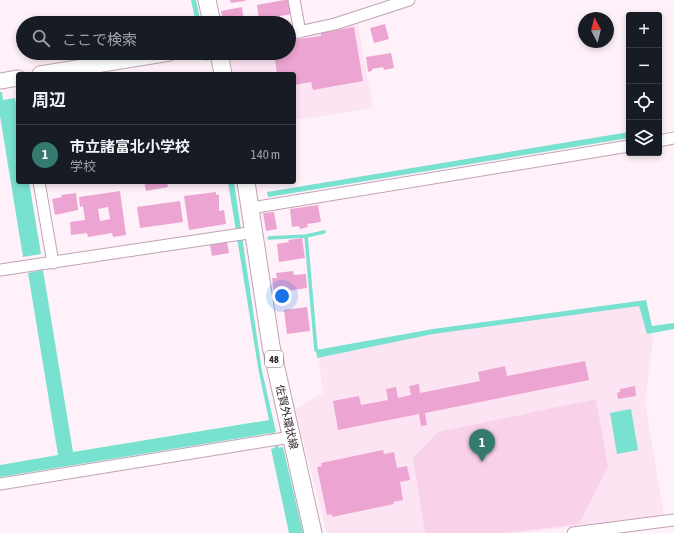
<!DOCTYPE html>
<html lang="ja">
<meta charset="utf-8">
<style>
body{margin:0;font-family:"Asap Condensed","Noto Sans JP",sans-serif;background:#242831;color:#f1f3f6}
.controls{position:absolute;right:12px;top:12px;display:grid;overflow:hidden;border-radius:4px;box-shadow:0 2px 6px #0003}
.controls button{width:36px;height:36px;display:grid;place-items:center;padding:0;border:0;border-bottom:1px solid #363941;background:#171b24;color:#f1f3f6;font:20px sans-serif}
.compass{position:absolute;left:578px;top:12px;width:36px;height:36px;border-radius:50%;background:#171b24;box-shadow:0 2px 6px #0003;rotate:353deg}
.you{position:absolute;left:282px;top:296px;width:14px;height:14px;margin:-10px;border:3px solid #fff;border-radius:50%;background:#1a73e8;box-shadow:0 0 0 6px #1a73e833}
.badge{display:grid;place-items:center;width:26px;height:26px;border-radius:50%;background:#357a6f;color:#fff;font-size:13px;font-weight:700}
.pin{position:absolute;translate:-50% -33px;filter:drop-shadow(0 1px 2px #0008)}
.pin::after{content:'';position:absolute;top:21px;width:14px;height:12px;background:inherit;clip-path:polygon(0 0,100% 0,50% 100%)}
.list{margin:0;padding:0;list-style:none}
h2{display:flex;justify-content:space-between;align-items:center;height:52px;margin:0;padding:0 16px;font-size:17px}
h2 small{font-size:13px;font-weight:400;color:#9ea1a6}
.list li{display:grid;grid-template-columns:26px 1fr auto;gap:12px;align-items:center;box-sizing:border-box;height:60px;padding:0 16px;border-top:1px solid #363941}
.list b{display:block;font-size:15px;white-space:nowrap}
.list p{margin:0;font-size:13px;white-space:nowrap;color:#9ea1a6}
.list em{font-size:13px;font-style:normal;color:#9ea1a6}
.icon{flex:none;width:22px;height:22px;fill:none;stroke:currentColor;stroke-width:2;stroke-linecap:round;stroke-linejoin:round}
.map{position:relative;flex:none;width:674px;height:533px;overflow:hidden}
.search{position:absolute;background:#171b24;box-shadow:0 2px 6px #0003;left:16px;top:16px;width:280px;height:44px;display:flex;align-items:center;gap:10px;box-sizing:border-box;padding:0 14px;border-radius:22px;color:#9ea1a6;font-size:15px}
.panel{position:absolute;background:#171b24;box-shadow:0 2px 6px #0003;left:16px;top:72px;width:280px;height:112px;border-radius:4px}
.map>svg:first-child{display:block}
</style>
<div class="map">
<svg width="674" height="533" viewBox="0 0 674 533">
<rect width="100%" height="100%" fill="#fff1f9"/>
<path fill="#fce4f2" d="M358 24 373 108 294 120V74H234L229 53H289V37Z
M643 303 653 339 645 402 664 515 522 533H327L295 409 323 393 318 352 434 332Z"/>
<path fill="#f9d2ea" d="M596 399 608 467 579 524 505 533H425L413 458 438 432Z"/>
<path fill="#78e1d0" d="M191 0H196L201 23H196Z
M0 92H2L3 100 15 98 18 117V182H29L41 254 23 257 0 116Z
M629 132V138L268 197 267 192Z
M228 182H234L262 371 276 432H274L279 448 283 447 303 533H289L271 449 275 448 271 433 0 477V465L58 455 28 273 43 270 73 452 269 420 259 373Z
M646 300 652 326 674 323V329L647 334 639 306 433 334 317 358 316 350 433 329Z
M631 409 638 450 617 454 610 413Z"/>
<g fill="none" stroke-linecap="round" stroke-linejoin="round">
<path stroke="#78e1d0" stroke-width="3.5" d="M204 53 206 59
M269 238 306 236
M316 350 306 236 324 232"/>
</g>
<path fill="#eca5d2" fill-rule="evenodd" d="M230 0H245V1L231 3Z
M284 0H290L292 14 280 16V19L259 20 257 5Z
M242 7 244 23H223L221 11Z
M385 24 389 39 374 43 370 28Z
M354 27 363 81 313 90 311 82 294 85V74H277L274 53H289V38H292V40L321 36V33Z
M391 53 394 68 384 70 383 67 372 69V71L368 72 366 57Z
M144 182H167L168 187 146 191Z
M120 191 126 235 113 237 112 233 88 237 87 233 71 235 70 222 85 220 83 206 80 207 79 197ZM108 207 110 219 100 221 98 209Z
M216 192V195L219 194V211L224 210 226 224 189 230 184 196Z
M76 193 78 210 55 215 52 199 62 197 61 195Z
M180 201 183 222 140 228 137 207Z
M318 205 321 222 307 224 308 227 300 229 299 226 292 227 290 209Z
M274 212 277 229 266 231 263 213Z
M302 238 305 258 279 262 277 244 289 242 288 240Z
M227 242 229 253 212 256 210 245Z
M293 271 294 275 306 274 307 288 274 293 272 278H277L276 273Z
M307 307 310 331 287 334 284 310Z
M585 361 589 380 425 413 427 425 421 426 419 414 338 430 333 401 359 396 361 405 388 400 386 389 396 387 398 398 411 395 409 386 419 384 420 393 480 381 478 372 505 366 507 376Z
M635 386 636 396 618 399 617 393 620 392V389Z
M383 450 384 454 394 452 397 468 407 466 410 480 400 482 403 500 393 502 394 504 332 517V514L327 515 317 467 322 466 321 463Z"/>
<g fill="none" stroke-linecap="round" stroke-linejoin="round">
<defs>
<path id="street" d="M294 0 300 32
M289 34 335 24 409 0
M659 141 674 138
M39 182 53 263
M251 208 629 146
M0 270 255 232
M0 484 291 437
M573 533 674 520"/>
<path id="secondary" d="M40 74 170 53
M0 81 18 78"/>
<path id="primary" d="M207 0 212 23
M219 53 223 74
M246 182 271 346 313 533"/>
</defs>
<use href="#street" stroke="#c1a3b5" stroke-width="13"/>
<use href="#secondary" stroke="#c1a3b5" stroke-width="17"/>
<use href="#primary" stroke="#c1a3b5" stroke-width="19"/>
<use href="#street" stroke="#fff" stroke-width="11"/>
<use href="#secondary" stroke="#fff" stroke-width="15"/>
<use href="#primary" stroke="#fff" stroke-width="17"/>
</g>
<g text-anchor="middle" stroke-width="3" stroke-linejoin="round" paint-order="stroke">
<rect fill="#fff" stroke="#70676c" stroke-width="1" x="265" y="351" width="18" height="16" rx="3"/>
<g font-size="10" font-weight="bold" fill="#32262d">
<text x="274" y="363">48</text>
</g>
<g font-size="11" fill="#32262d" stroke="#fff">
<text transform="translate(287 417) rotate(77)" y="4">佐賀外環状線</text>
</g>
</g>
</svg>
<div class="controls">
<button>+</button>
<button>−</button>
<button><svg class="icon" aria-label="locate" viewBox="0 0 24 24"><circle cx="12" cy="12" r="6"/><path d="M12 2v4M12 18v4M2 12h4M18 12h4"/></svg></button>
<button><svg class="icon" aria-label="layers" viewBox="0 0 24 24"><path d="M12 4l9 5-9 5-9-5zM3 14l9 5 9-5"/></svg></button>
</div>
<svg class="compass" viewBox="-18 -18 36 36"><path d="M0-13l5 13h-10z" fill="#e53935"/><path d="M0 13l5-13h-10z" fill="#9ea1a6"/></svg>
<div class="you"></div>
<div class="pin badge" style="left:482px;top:462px">1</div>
<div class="search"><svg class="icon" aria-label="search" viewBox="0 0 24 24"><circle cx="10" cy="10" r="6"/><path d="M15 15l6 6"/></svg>ここで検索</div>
<section class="panel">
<h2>周辺<small></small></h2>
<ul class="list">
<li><span class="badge">1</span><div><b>市立諸富北小学校</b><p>学校</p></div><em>140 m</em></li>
</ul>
</section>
</div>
